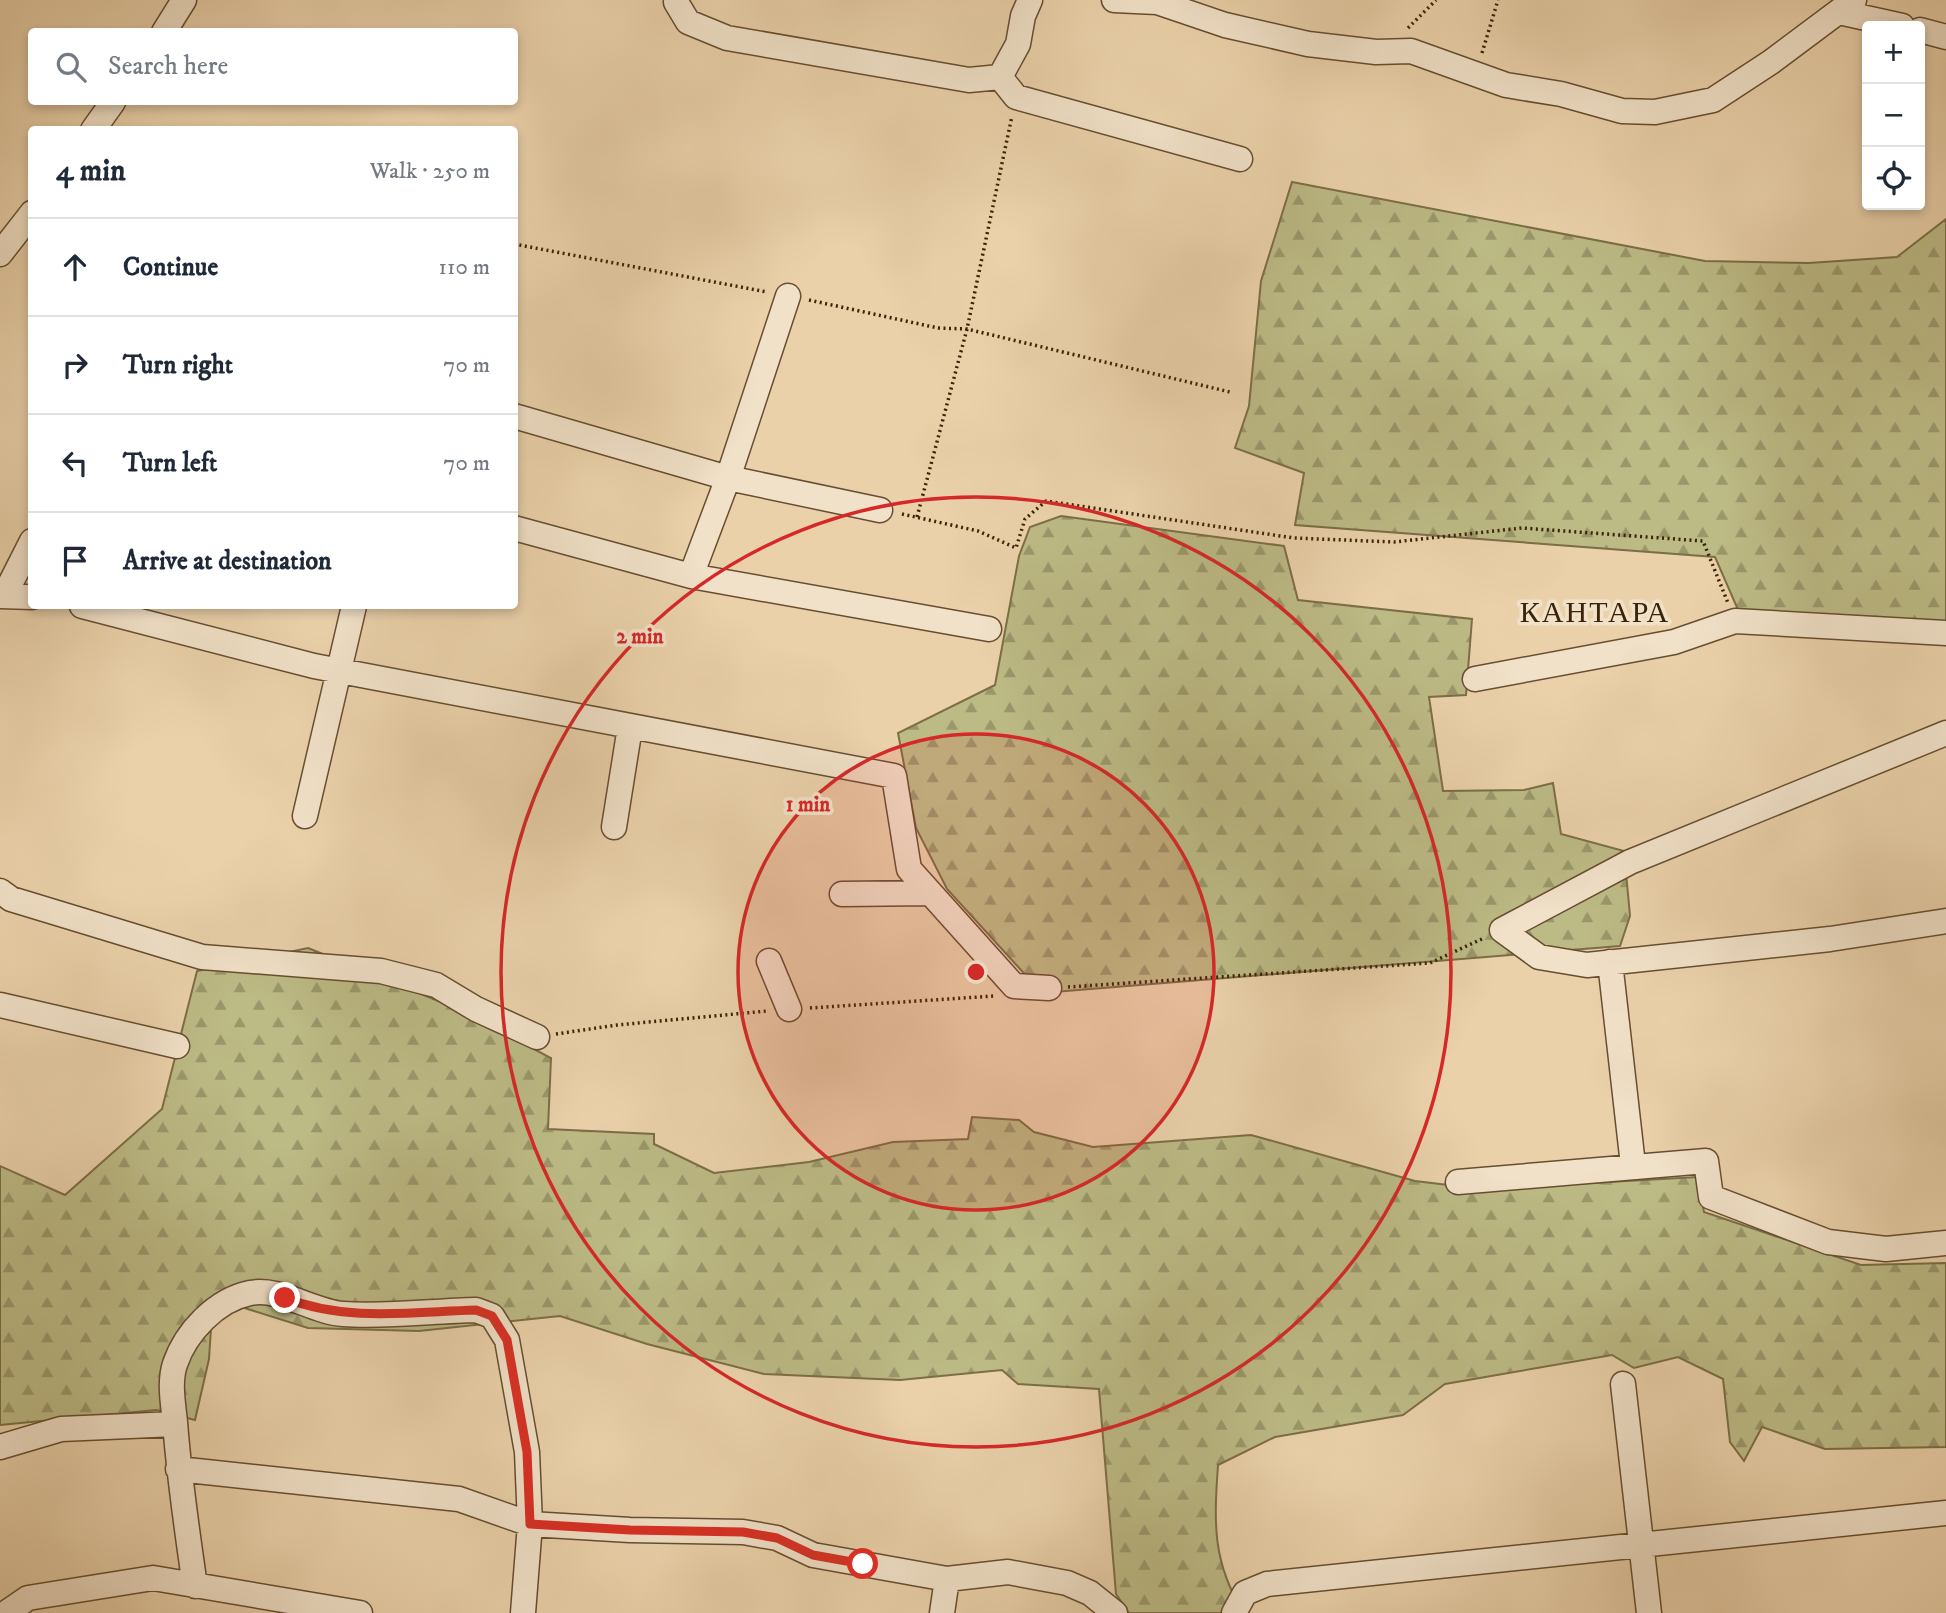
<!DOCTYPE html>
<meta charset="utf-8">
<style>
body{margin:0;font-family:"IM FELL DW Pica",serif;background:#f2f2f3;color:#1f2937}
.controls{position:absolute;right:21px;top:21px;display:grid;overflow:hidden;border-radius:7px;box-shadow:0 4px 10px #0003}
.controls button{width:63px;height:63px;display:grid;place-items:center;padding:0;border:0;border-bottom:2px solid #e0e1e3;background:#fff;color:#1f2937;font:35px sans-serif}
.stop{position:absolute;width:21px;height:21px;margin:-16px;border:5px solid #d93025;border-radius:50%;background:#fff}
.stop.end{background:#d93025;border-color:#fff;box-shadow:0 2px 7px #0008}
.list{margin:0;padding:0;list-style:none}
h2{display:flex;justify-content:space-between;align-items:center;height:91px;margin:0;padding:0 28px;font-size:30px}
h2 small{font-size:23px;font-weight:400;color:#747a83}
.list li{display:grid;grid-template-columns:46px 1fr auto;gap:21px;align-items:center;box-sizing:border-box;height:98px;padding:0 28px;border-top:2px solid #e0e1e3}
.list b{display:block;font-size:26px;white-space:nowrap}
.list em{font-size:23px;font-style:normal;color:#747a83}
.icon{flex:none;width:38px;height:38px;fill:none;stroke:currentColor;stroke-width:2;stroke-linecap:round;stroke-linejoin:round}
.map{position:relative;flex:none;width:1946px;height:1613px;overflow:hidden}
.search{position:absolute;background:#fff;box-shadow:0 4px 10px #0003;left:28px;top:28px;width:490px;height:77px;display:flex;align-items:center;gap:18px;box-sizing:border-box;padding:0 24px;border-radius:7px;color:#747a83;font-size:26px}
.panel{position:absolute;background:#fff;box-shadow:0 4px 10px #0003;left:28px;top:126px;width:490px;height:483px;border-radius:7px}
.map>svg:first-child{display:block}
</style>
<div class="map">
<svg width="1946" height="1613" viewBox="0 0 1946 1613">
<defs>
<pattern id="forest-firs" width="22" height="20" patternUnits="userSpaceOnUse" patternTransform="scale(1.75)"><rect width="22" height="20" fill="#bcba85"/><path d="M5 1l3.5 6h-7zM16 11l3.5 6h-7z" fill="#9a976b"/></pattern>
</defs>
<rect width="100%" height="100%" fill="#ead1aa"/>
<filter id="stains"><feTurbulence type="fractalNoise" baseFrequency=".00286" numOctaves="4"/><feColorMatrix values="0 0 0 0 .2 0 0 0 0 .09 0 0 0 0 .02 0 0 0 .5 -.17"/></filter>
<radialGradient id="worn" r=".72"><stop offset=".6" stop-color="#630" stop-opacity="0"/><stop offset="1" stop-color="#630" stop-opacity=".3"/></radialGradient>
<path fill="url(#forest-firs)" stroke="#7c6e46" stroke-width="2" d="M1292 182 1705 261 1809 263 1897 257 1946 219V626L1739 612 1715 557 1295 525 1304 473 1235 448 1249 406 1261 281Z
M1061 516 1284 546 1298 600 1472 619 1466 695 1429 697 1443 791 1524 790 1553 783 1561 834 1624 851 1630 916 1620 946 1042 993 947 889 916 828 898 733 995 685 1019 556 1030 527Z
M308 948 458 1009 551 1058 548 1129 654 1134V1144L714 1173 809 1162 893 1142 968 1139 972 1117 1019 1120 1034 1132 1093 1147 1251 1135 1415 1181 1482 1189 1698 1177 1704 1212 1861 1265 1946 1263V1447L1825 1449 1762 1427 1744 1461 1730 1442 1723 1379 1678 1357 1634 1368 1612 1355 1445 1384 1403 1415 1275 1437 1218 1465C1214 1522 1212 1563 1244 1613H1129L1116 1594 1099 1389 1018 1384 1002 1370 900 1380 764 1374 647 1344 560 1316 419 1331 308 1328 213 1298 209 1359 195 1420 156 1410 0 1425V1166L65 1195 162 1109 197 971Z"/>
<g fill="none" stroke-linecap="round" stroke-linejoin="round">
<defs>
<path id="minor" d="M1114 0 1157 2 1225 25 1308 44 1376 52 1411 51 1506 85 1561 94 1622 111 1655 112 1713 100 1771 62 1854 0
M676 2 688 22 727 38 969 80 1000 77 1018 44 1023 16 1030 0
M1839 12 1902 26
M1920 30 1946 37
M164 32 184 0
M1000 77 1016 97 1240 159
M93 130 113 102
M0 254 32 213
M514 416 728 478 880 510
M514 528 691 576 728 478 788 296
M691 576 989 629
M5 594 32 541
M0 596 32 597
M82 606 314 666 894 776 909 869 1014 986 1049 988
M1475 679 1674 642 1735 621 1946 633
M1946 733 1630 862 1502 930 1539 957 1587 965 1830 939 1946 921
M305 816 354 606
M614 827 630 727
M0 891 11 899 202 957 381 971 436 985 476 1009 537 1037
M842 894 930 893
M769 961 789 1009
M1610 962 1633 1165
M0 1005 177 1046
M1458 1182 1706 1161 1711 1197 1828 1242 1886 1249 1946 1243
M1623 1384 1649 1613
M0 1447 61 1429 175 1424
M178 1469 459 1499 530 1524 527 1452 507 1340 492 1316 476 1310C432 1311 387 1317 343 1314 313 1312 280 1287 250 1293 216 1300 186 1332 175 1364 169 1382 173 1403 175 1422 179 1477 187 1531 195 1586
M6 1613 28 1598 153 1578 360 1613
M523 1613 530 1524 630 1530 743 1532 777 1538 813 1555 947 1579 1008 1572 1067 1583 1090 1593 1115 1613
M942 1613 947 1579
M1234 1613 1245 1593 1267 1584 1946 1513"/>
</defs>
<use href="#minor" stroke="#674e30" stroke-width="27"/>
<path stroke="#3b2307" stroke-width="3.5" stroke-dasharray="2 3.5" stroke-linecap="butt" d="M1408 28 1436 0
M1482 53 1498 0
M514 244 767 292
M809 300 938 328 967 329 1230 392
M902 514 978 531 1016 548 1025 519 1046 501 1294 538 1394 542 1522 528 1703 541 1728 603
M917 517 967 329 1012 116
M1068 987 1430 963 1484 938
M810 1008 994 996
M556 1034 617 1025 767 1011"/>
<use href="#minor" stroke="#f1e1c8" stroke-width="24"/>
</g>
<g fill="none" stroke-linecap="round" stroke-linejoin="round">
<path stroke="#d93025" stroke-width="9" d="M285 1298C346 1322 411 1312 476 1310L492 1316 507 1340 527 1452 530 1524 630 1530 743 1532 777 1538 813 1555 863 1564"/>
</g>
<circle cx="976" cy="972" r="238" fill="#d62828" fill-opacity=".12"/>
<g fill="none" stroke="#d62828" stroke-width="3.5">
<circle cx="976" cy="972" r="238"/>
<circle cx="976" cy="972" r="475"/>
</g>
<g text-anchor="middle" stroke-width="7" stroke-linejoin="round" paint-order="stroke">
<g font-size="30" letter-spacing="2" fill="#3b2307" stroke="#f1e1c8">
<text x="1595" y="622">КАНТАРА</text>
</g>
</g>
<circle cx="976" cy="972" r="10" fill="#d62828" stroke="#f1e1c8" stroke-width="3.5"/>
<g font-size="21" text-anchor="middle" font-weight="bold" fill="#d62828" stroke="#f1e1c8" stroke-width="7" stroke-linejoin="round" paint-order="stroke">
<text x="640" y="643">2 min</text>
<text x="808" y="811">1 min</text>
</g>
<rect width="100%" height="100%" filter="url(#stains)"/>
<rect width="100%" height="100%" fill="url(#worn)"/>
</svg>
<div class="controls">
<button>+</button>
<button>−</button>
<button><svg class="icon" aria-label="locate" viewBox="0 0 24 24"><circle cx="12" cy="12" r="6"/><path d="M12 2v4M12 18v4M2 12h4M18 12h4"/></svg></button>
</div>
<div class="stop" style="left:863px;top:1564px"></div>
<div class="stop end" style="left:285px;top:1298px"></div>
<div class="search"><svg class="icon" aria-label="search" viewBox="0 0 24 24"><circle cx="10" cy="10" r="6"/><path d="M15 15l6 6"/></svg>Search here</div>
<section class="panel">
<h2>4 min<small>Walk · 250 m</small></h2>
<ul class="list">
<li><svg class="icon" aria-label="ahead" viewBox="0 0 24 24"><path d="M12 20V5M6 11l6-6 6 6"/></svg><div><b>Continue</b></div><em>110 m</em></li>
<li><svg class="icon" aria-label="right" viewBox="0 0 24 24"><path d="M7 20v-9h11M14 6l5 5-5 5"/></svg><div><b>Turn right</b></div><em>70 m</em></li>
<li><svg class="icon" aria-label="left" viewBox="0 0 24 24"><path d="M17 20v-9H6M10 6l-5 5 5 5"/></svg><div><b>Turn left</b></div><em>70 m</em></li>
<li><svg class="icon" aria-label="arrive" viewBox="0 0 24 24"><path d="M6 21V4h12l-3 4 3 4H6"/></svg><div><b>Arrive at destination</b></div></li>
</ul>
</section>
</div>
